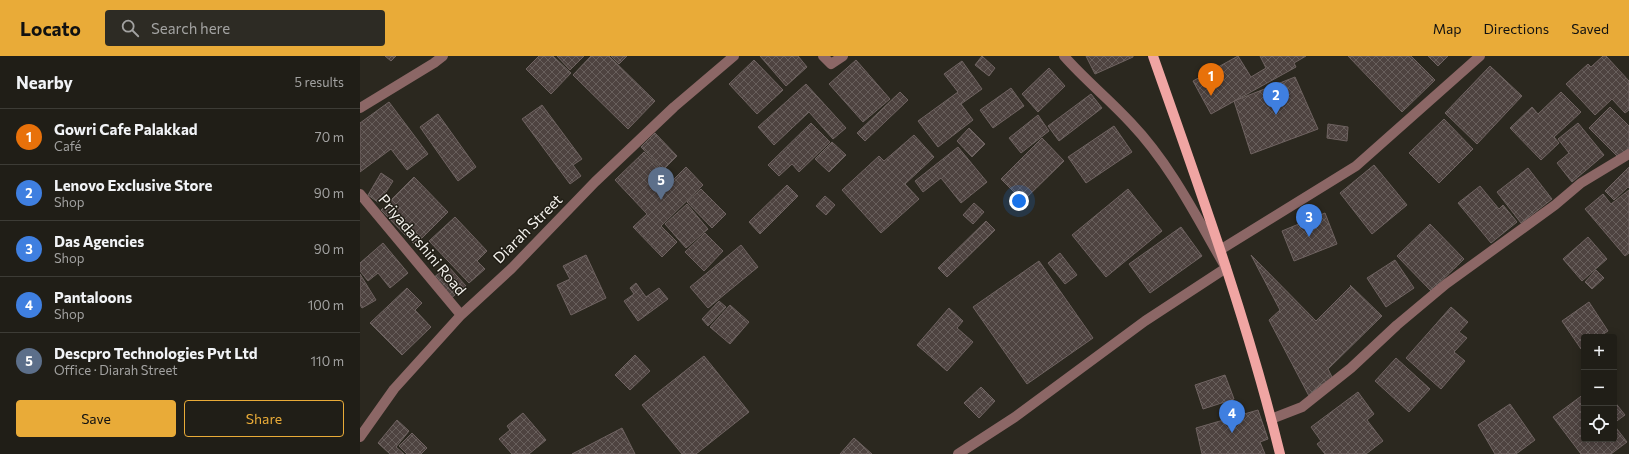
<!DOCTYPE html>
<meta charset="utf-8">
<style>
body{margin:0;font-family:Commissioner,sans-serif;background:#2d2b24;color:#f1f3f6}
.controls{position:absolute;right:12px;bottom:12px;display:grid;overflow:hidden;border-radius:4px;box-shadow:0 2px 10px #0003}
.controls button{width:36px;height:36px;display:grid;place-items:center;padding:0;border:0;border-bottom:1px solid #3d3c36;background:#201e17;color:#f1f3f6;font:20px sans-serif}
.you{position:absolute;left:659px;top:145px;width:14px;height:14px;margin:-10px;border:3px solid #fff;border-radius:50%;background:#1a73e8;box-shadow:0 0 0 6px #1a73e833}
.badge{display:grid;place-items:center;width:26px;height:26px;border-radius:50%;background:#e9ab38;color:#fff;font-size:13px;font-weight:700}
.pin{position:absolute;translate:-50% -33px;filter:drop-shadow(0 1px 2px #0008)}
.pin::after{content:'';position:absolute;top:21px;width:14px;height:12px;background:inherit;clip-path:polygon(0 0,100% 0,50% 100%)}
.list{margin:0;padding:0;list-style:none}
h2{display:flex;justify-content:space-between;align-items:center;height:52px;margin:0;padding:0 16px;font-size:17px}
h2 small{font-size:13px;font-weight:400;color:#a2a2a1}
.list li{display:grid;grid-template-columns:26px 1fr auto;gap:12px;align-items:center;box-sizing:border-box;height:56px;padding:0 16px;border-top:1px solid #3d3c36}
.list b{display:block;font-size:15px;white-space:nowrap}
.list p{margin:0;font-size:13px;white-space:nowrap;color:#a2a2a1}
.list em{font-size:13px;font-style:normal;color:#a2a2a1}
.actions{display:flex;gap:8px;padding:12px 16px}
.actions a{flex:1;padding:9px 0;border:1px solid #e9ab38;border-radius:4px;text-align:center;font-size:14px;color:#e9ab38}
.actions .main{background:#e9ab38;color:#111}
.icon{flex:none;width:22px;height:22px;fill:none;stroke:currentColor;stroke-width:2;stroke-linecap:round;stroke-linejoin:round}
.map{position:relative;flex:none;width:1269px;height:398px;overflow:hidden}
header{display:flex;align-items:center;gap:24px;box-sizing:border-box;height:56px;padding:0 20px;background:#e9ab38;color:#111}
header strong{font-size:19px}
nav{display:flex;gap:22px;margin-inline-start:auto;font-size:14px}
.search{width:280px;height:36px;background:#2d2b24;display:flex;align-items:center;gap:10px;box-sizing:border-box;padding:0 14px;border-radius:4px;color:#a2a2a1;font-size:15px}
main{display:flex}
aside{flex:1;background:#201e17}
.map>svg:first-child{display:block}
</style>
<header>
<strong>Locato</strong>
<div class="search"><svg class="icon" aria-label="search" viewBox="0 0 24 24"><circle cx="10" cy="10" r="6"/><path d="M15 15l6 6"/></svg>Search here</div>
<nav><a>Map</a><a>Directions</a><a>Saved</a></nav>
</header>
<main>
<aside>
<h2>Nearby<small>5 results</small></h2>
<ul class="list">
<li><span class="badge" style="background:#e8710a">1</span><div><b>Gowri Cafe Palakkad</b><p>Café</p></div><em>70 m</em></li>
<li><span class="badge" style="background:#3f7fe0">2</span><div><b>Lenovo Exclusive Store</b><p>Shop</p></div><em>90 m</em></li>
<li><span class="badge" style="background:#3f7fe0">3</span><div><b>Das Agencies</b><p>Shop</p></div><em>90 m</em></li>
<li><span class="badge" style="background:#3f7fe0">4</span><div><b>Pantaloons</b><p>Shop</p></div><em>100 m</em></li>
<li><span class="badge" style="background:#5c6f8a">5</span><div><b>Descpro Technologies Pvt Ltd</b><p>Office · Diarah Street</p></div><em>110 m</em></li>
</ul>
<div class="actions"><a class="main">Save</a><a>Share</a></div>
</aside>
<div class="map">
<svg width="1269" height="398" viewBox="0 0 1269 398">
<defs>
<pattern id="building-cross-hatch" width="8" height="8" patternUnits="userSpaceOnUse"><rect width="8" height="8" fill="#4e4340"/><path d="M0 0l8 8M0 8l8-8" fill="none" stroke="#685f5c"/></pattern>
</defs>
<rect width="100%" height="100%" fill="#2b281f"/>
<path fill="url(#building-cross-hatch)" stroke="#6f6361" d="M25 0H36L31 5Z
M179 0H193L211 17 191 38 166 13Z
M197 0H224L210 14Z
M231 0H249L295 45 268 73 213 19Z
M251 0H267L259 8Z
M400 0H438L447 11 426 30Z
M622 0 635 12 629 20 615 9Z
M726 0H773V1L735 18Z
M878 0 891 21 906 12 900 0H946L934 7 936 11 851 58 833 25Z
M988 0H1051L1075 24 1042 56Z
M1068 0H1088L1078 10Z
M1243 0H1246L1269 25V54L1265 57 1252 43 1235 59 1206 28 1228 8 1231 11Z
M394 4 423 34 397 58 369 28Z
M496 4 530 43 503 66 469 28Z
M602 5 622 33 601 48 613 64 578 91 558 65 598 36 584 18Z
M1130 10 1162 40 1117 88 1085 57Z
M689 12 705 30 678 56 662 38Z
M935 21 958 73 891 98 874 45Z
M446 28 486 72 473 83 449 56 414 89 398 71Z
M651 32 664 50 633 72 620 54Z
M540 36 548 44 505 85 497 77Z
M1201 36 1221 56 1194 81 1199 87 1181 104 1150 72 1172 51 1178 58Z
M731 38 742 52 699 85 688 70Z
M29 46 68 98 47 114 31 93 0 116V67Z
M182 49 222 103 213 109 221 120 210 128 162 63Z
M1250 51 1269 70V92L1259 102 1229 72Z
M78 58 116 111 98 125 60 71Z
M678 59 689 75 661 97 649 82Z
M1084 63 1113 93 1079 127 1049 97Z
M451 67 470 86 439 116 432 108 419 120 408 109Z
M1218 67 1244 99 1212 126 1197 107 1209 97 1198 83Z
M968 68 988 71 987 85 967 82Z
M754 70 772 96 726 127 708 101Z
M609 72 625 88 612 101 597 85Z
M295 77 317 100 303 114 281 91Z
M554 79 574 101 545 128 559 143 521 177 482 134 519 100 524 105Z
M682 82 704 105 663 145 641 123Z
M472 86 486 99 469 116 455 103Z
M598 91 627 126 601 147 581 122 563 136 555 125Z
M284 96 312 125 326 111 343 129 301 170 317 186 302 201 273 171 287 158 255 124Z
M1014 109 1047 149 1012 178 980 137Z
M1269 111V132L1268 131 1254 144 1245 135Z
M1168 112 1192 143 1161 167 1137 136Z
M21 117 33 125 19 147 8 139Z
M54 121 88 156 55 189 21 154Z
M427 129 438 140 400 178 389 166Z
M1120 130 1139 153 1143 149 1157 166 1131 187 1098 147Z
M341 133 366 158 352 172 327 146Z
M768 133 802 175 746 221 712 179Z
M1269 134V197L1265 200 1225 153 1243 138 1251 148Z
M465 140 475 149 466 159 456 150Z
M614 147 624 156 613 168 603 159Z
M327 148 348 173 326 192 305 168Z
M965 157 977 188 934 205 922 175Z
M95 161 127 195 117 205 125 213 109 227 69 185Z
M626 165 635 174 587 221 578 212Z
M1070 168 1104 203 1071 235 1037 200Z
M821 171 842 200 790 237 769 208Z
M345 177 363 195 344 215 325 196Z
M1228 181 1247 203 1222 225 1203 203Z
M23 187 48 217 30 232 18 217 8 225 0 215V207Z
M381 189 398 211 348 252 330 231Z
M700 197 717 219 705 228 688 207Z
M226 199 246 242 211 259 197 229 210 223 203 210Z
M891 199 956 265 991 230 990 229 1022 260 968 313 973 323 959 330 949 340 909 264 920 254Z
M1035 204 1054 232 1026 251 1007 222Z
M679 205 733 282 667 328 613 251Z
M88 210 106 230 90 243 73 222Z
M1236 214 1244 222 1232 233 1225 226Z
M0 218 16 244 2 252 0 249Z
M276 227 286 241 299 232 308 243 278 265 264 245 274 238 270 232Z
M47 232 62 247 55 254 71 271 42 299 10 267Z
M359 245 366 251 348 270 342 263Z
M1229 246 1248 275 1239 281H1224V291L1221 293 1202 265Z
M370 249 389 266 370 288 350 271Z
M1091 251 1108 266 1099 276 1107 282 1094 296 1105 305 1081 333 1046 302Z
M589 252 603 265 597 272 613 286 587 315 557 289Z
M275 299 290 315 270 334 255 319Z
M344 300 389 356 336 398H322L282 349Z
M1036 302 1070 333 1049 356 1015 325Z
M865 319 874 343 843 353 835 329Z
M621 331 635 345 619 362 604 347Z
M998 336 1014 358 1007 364 1023 385 1006 398H965L957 388 961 385 951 371Z
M1224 338V383H1254V369L1267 386 1251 398H1221L1193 361Z
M1254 345 1265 359 1254 367Z
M1150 348 1175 384 1156 398H1135L1118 369Z
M898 354 908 383 900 386 905 398H842L836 372Z
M163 357 186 384 169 398H152L139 383 150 374 147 370Z
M37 364 49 375 36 391 44 398H30L18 387Z
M262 372 275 398H212Z
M52 377 67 392 61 398H47L39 390Z
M494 382 512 398H480Z"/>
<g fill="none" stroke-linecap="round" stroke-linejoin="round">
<path stroke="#8c6766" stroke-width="10" d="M463 0 471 8 483 0
M0 52 74 7 83 0
M0 138 101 259
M860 194 996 110 1120 0
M911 363 942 351 991 312 1037 269 1086 228 1195 149 1221 127 1269 98
M0 381 34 333 101 259 151 213 235 126 314 51 374 0
M598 398 655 361 785 265 866 212C837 162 811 109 771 67 749 43 725 24 704 0"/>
<path stroke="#f0a5a3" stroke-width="10" d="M793 0C839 131 887 263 920 398"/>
</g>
<g text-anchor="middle" stroke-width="3" stroke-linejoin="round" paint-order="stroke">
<g font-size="15" fill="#f4f2ed" stroke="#211e16">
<text transform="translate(168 173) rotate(-45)" y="5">Diarah Street</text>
<text transform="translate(62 189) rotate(50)" y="5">Priyadarshini Road</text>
</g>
</g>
</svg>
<div class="controls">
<button>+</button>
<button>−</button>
<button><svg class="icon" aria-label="locate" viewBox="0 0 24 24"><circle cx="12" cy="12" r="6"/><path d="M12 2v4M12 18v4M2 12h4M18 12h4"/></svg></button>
</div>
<div class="you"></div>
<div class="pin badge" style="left:851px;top:40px;background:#e8710a">1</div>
<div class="pin badge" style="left:916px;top:59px;background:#3f7fe0">2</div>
<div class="pin badge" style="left:949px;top:181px;background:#3f7fe0">3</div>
<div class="pin badge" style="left:872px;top:377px;background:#3f7fe0">4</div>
<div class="pin badge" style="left:301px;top:144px;background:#5c6f8a">5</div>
</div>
</main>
